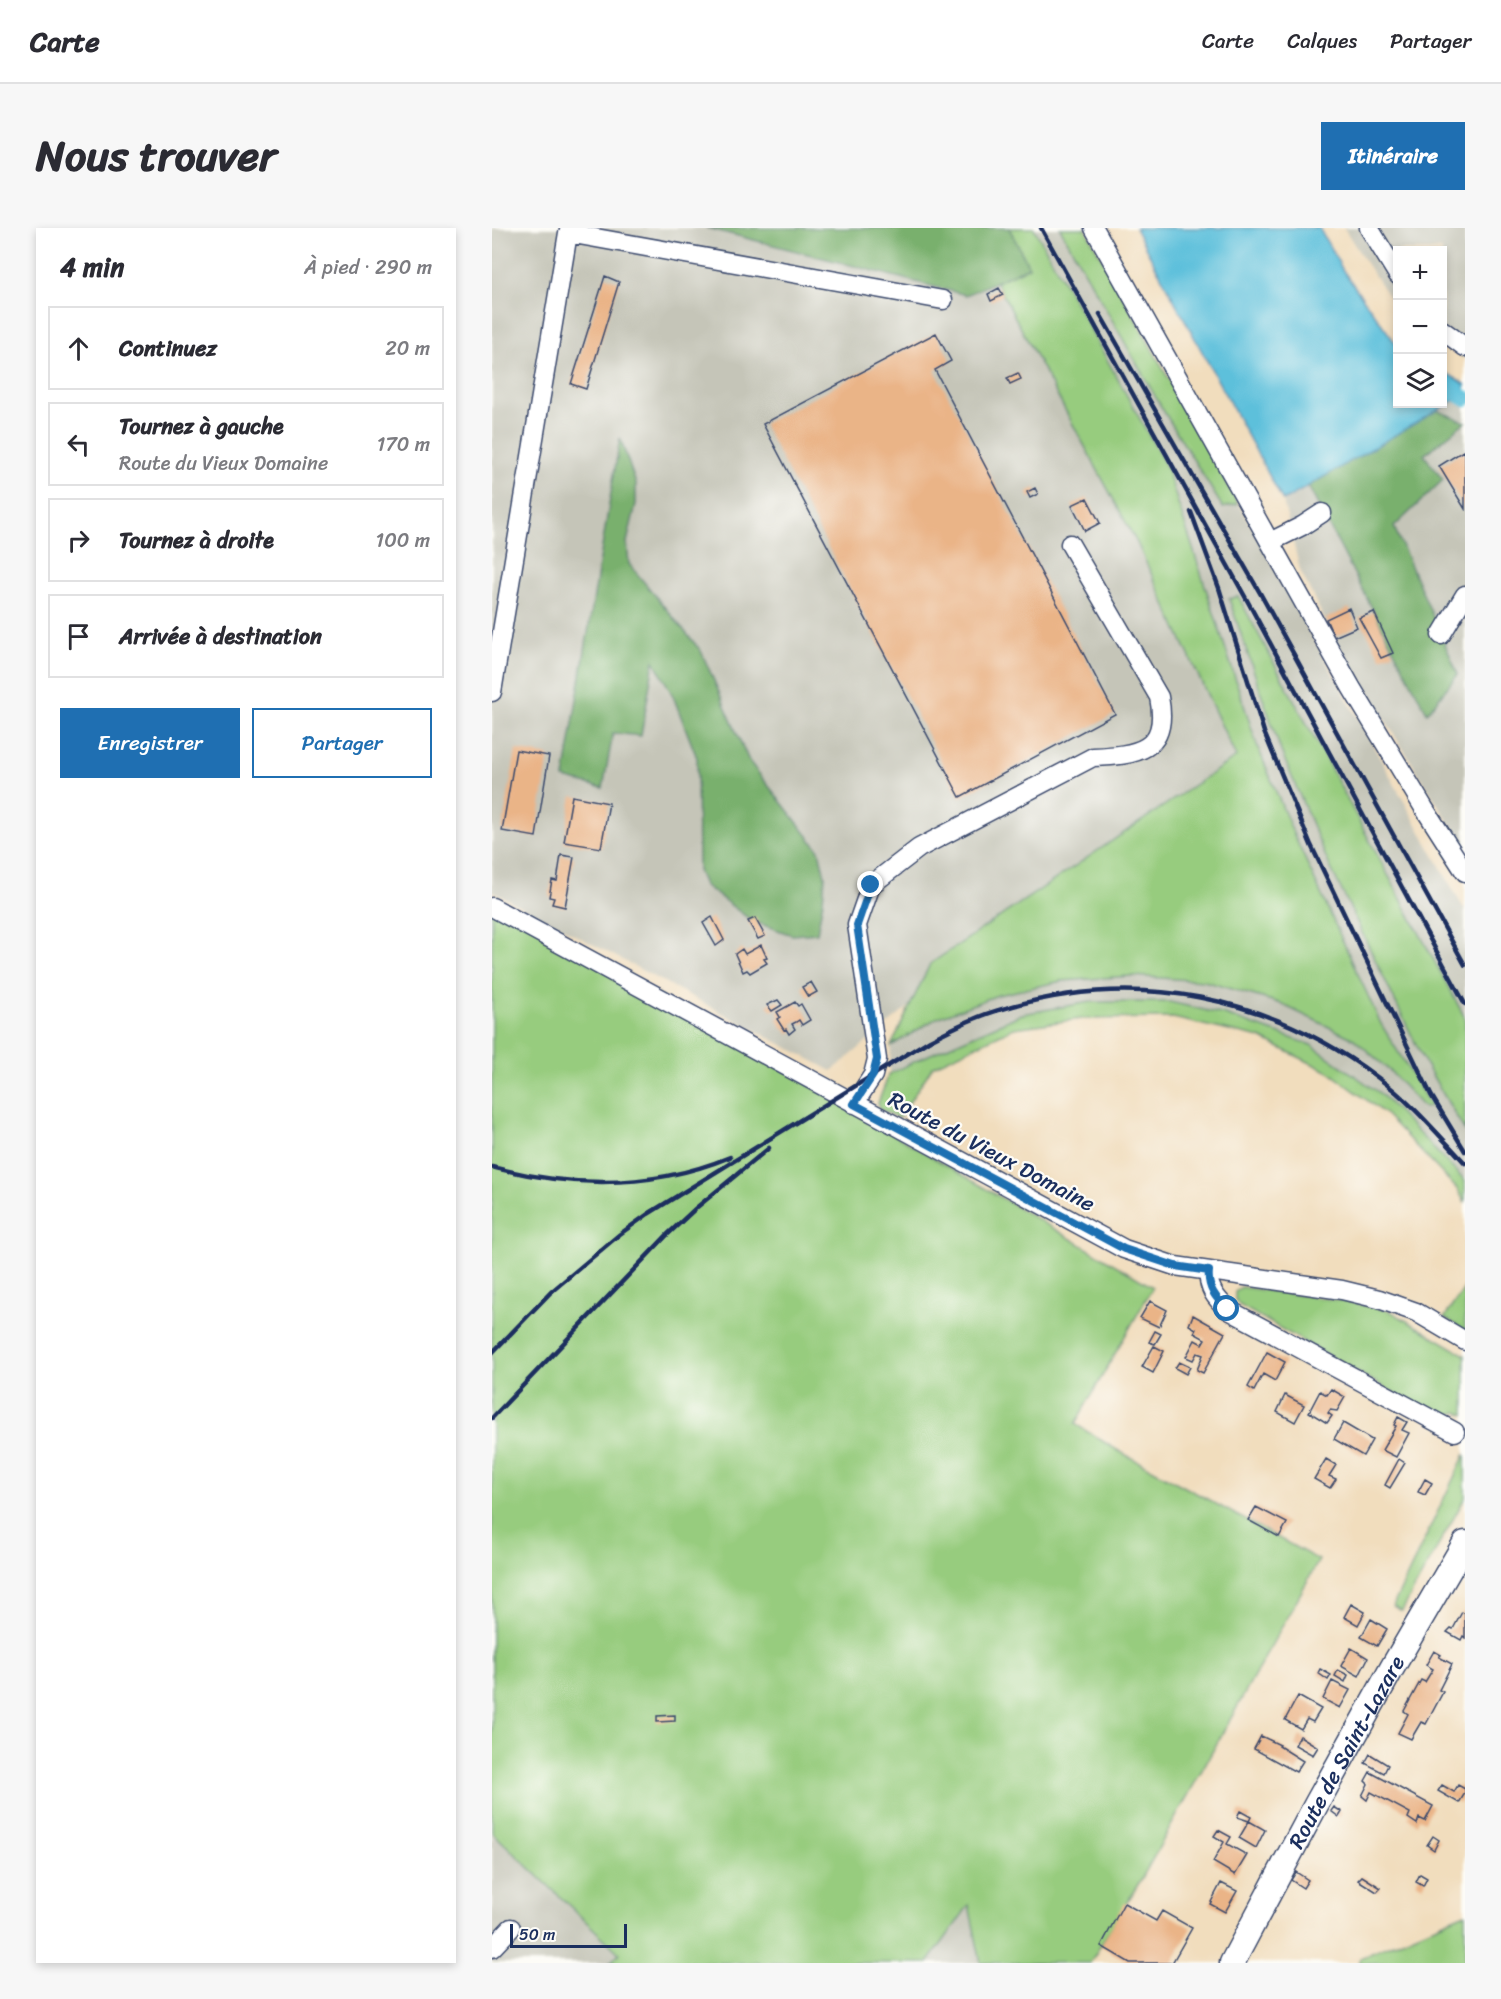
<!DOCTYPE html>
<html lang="fr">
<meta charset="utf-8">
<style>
body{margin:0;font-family:Sriracha,sans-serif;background:#f7f7f7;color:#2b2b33}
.controls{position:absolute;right:18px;top:18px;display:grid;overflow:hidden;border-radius:0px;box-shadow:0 3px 9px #0003}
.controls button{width:54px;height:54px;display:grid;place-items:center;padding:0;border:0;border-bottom:2px solid #e1e1e2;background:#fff;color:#2b2b33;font:30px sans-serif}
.scale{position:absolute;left:18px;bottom:15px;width:117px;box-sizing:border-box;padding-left:6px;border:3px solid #1b2f5e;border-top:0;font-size:16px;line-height:21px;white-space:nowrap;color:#1b2f5e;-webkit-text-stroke:4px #fdfcf7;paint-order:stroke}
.stop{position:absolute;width:18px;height:18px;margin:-14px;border:4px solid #1f6fb2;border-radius:50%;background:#fff}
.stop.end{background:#1f6fb2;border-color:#fff;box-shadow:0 2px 6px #0008}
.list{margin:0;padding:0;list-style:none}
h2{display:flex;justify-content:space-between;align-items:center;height:78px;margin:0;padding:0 24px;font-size:26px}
h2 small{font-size:20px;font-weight:400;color:#7c7c81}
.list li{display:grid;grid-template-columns:39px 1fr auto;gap:18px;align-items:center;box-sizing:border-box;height:84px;margin:0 12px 12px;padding:0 12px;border:2px solid #e1e1e2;border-radius:0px}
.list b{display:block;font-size:22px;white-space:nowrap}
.list p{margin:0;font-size:20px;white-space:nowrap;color:#7c7c81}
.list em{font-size:20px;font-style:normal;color:#7c7c81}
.actions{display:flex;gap:12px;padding:18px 24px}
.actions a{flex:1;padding:14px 0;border:2px solid #1f6fb2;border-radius:0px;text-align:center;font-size:21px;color:#1f6fb2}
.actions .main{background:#1f6fb2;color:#fff}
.icon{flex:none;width:33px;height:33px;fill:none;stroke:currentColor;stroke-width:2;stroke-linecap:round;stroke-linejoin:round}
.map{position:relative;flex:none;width:973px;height:1735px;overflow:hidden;border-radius:0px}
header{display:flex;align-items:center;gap:36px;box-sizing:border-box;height:84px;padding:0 30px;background:#fff;border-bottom:2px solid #e1e1e2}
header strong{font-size:28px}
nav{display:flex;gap:33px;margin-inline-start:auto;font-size:21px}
.intro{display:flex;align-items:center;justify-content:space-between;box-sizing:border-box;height:144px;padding:0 36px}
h1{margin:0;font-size:42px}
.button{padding:15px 27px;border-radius:0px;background:#1f6fb2;color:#fff;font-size:21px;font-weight:700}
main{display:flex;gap:36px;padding:0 36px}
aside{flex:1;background:#fff;border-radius:0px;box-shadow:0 3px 9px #0003}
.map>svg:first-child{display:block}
</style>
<header>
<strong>Carte</strong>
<nav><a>Carte</a><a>Calques</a><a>Partager</a></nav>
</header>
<div class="intro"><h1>Nous trouver</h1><a class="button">Itinéraire</a></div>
<main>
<aside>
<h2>4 min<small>À pied · 290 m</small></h2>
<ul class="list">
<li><svg class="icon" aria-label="ahead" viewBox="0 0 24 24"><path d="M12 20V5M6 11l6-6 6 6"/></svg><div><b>Continuez</b></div><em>20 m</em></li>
<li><svg class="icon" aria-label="left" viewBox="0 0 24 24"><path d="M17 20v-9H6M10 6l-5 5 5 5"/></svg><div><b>Tournez à gauche</b><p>Route du Vieux Domaine</p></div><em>170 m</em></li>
<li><svg class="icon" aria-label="right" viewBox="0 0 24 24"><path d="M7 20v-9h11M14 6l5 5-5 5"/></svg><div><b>Tournez à droite</b></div><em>100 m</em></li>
<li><svg class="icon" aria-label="arrive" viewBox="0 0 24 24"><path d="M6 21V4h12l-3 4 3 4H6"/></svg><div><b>Arrivée à destination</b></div></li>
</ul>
<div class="actions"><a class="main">Enregistrer</a><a>Partager</a></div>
</aside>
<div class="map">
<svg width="973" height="1735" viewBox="0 0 973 1735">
<rect width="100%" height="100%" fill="#fdfcf7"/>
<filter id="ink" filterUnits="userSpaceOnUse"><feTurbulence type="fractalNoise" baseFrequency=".0167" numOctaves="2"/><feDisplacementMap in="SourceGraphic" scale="12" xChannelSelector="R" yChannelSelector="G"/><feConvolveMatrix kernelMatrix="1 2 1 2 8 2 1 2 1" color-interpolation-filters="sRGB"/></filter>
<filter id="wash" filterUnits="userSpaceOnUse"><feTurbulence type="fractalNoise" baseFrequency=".008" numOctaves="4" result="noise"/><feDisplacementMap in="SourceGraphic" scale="24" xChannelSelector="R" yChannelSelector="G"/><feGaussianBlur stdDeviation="1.35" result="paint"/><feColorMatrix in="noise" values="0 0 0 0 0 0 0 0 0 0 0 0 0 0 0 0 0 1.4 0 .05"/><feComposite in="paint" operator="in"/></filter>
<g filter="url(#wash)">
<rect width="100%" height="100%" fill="#f1ddbd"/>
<path fill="#c5c5b8" d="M0 0H215L474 67 504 54 645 315 744 529 438 736 419 777 340 843 0 663Z
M517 0H593L973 683V963L921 900 802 816 645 776 509 798 397 852 399 818 445 790 506 767 570 753 640 748 712 753 787 775 862 811 889 796 537 39Z
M852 0H973V131L951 118 950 22H906L905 81 872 32Z
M973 166V620L841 409 808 342 791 273Z
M0 1604 128 1726 118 1735H0Z
M477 1676 489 1735H436Z"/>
<path fill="#97cc7e" stroke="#597e6e" stroke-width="1.5" d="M517 0H542L674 238 765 517 801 605 889 796 939 878 932 880 898 843 862 811 787 775 712 753 640 748 570 753 506 767 445 790 399 818 438 736 744 529 645 315 504 54 537 39Z
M568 0H593L746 276 731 280 671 182Z
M746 368 973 790V903L934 837 835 632 789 523 737 371Z
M0 670 661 1059 583 1196 625 1222 827 1332 650 1650 598 1735H489L477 1677 436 1735H118L127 1725 0 1604Z
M598 774H678L733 787 819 817 889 866 973 953V975L966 962 892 885 837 844 768 810 681 790 589 791 522 800 441 838 407 890 389 882 386 875 397 846 430 830 530 786Z
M749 1059 852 1073 898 1083 973 1127V1187L965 1184 952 1189 934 1183 747 1077 743 1071V1064Z
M973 1059V1102L952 1090Z
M973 1226V1270L910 1383 901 1378Z
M973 1685V1735H868V1730Z"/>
<path fill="#79b06d" stroke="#4a7066" stroke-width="1.5" d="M215 0H517L537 39 474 67Z
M945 182 973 194 932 227 951 252 902 299 966 446 935 485 816 258Z
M128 210 144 256V276L135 314 137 336 209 423 257 533 327 622 333 648 331 673 325 705 300 707 260 693 212 657 206 643 205 530 181 468 162 433 149 508 121 505 111 560 72 550Z"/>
<path fill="#5dc0db" stroke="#3c789c" stroke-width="1.5" d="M643 0H827L852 44 905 117 906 176H950L951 143 973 156V166L791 273Z"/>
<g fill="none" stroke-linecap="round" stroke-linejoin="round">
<path stroke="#5dc0db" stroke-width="16" d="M950 158 973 170"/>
</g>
<g id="blocks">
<path fill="#eab487" d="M113 48 127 54 94 161 79 156Z
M507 60 511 67 499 73 496 66Z
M444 105 459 133 443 142 623 486 468 569 271 196Z
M526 145 529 151 518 156 515 150Z
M971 223 973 226V281L947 238Z
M543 260 546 266 538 270 535 264Z
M595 270 608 295 593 303 580 277Z
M857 380 865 399 842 409 834 391Z
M882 384 901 425 889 430 867 390Z
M24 522 57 528 44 609 10 603Z
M80 568 117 575 109 620 72 614Z
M69 627 82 629 73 679 60 676 62 670 57 669 60 652 65 653Z
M220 689 232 712 224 718 211 695Z
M263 690 273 708 266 711 256 693Z
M269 717 275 730 272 731 275 735 258 745 255 742 251 744 243 726 250 721 253 726Z
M319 754 325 764 316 769 310 759Z
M286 772 290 777 280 783 275 777Z
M303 774 306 778 309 776 318 792 310 797 307 792 304 794 300 796 303 801 297 806 294 801 292 802 285 791 288 789 285 784Z
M658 1073 675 1082 667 1099 648 1090Z
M701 1087 733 1105 711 1145 705 1142 711 1127 705 1125 701 1132 694 1129 703 1112 710 1116 713 1111 702 1105 704 1101 697 1097Z
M663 1103 669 1106 663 1116 657 1114Z
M662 1118 672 1123 661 1145 650 1139Z
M775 1124 793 1134 783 1153 771 1146 762 1163 756 1159Z
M687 1134 698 1139 694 1146 683 1140Z
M839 1161 853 1169 845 1183 838 1182 836 1185 840 1188 835 1195 817 1184 828 1163 835 1167Z
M793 1167 812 1177 803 1194 785 1184Z
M906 1189 915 1194 910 1202 917 1205 904 1229 890 1222 904 1198 902 1197Z
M851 1195 880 1212 871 1228 842 1211Z
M834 1231 844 1237 837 1248 844 1251 838 1260 822 1251Z
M907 1231 913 1235 898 1260 893 1257Z
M933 1251 940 1255 933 1267 926 1264Z
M764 1279 795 1295 787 1309 756 1292Z
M859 1376 873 1384 866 1397 852 1389Z
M970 1384 973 1386V1410L971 1408 969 1412 955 1404 959 1400 961 1401Z
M879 1391 895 1401 885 1418 869 1409Z
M859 1420 876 1430 867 1448 849 1438Z
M942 1423 949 1427 947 1429 960 1436 947 1462 951 1464 934 1496 929 1494 919 1511 906 1505 916 1486 912 1483 929 1452 933 1454 941 1441 934 1437Z
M828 1441 839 1447 836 1452 826 1445Z
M846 1442 856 1447 853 1454 843 1448Z
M840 1453 858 1462 848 1480 831 1471Z
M806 1468 829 1481 821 1494 815 1491 809 1501 793 1492Z
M183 1487V1493L165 1494V1488Z
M769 1508 788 1517 787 1518 811 1533 804 1544 762 1521Z
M808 1508 826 1519 821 1527 803 1517Z
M878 1526 896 1537 892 1545 873 1535Z
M878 1544 941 1578 933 1593 927 1590 925 1596 916 1590 918 1585 879 1564 875 1572 870 1568 876 1556 873 1553Z
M950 1557 962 1564 966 1557 973 1561V1565L967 1575 946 1563Z
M842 1579 850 1584 847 1589 839 1583Z
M748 1583 759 1589 757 1593 745 1589Z
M757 1593 773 1602 764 1620 747 1610Z
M726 1602 739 1609 735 1616 755 1627 743 1647 721 1634 732 1614 722 1608Z
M941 1608 947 1612 942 1622 935 1617Z
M804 1644 816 1652 811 1660 799 1652Z
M928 1646 935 1650 931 1658 924 1654Z
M870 1648 889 1660 885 1664 866 1652Z
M729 1655 745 1663 733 1684 718 1676Z
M632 1675 664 1693 670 1683 700 1700 680 1735H638L609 1718Z"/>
</g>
</g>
<g filter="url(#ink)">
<use href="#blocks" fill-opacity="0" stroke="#3b496c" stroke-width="1.5"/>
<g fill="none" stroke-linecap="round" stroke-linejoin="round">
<defs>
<path id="minor" d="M602 0 859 459 932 580 973 644
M877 0 906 47
M950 102 973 119
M778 314 810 298 830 285
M949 407 973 367
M0 464 76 5 451 72
M0 679 632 1021 683 1038 850 1062 887 1071 924 1084 973 1113
M362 876 381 847 385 831 365 697 379 657 427 620 601 529C644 527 678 524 667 469L578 316
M717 1043C715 1060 724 1070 735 1081L963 1204
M0 1720 19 1700"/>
<g id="major">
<path id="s1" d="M740 1735 825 1575 900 1440 973 1315"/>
</g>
</defs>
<use href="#minor" stroke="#3b496c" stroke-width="21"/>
<use href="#major" stroke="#3b496c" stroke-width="27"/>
<use href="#minor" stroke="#fff" stroke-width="18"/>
<use href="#major" stroke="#fff" stroke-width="24"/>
<path stroke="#1b2f5e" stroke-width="4.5" d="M549 0 756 374 973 776
M608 86 768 365 973 737
M699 284 727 360 772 504 819 617 939 867 973 923
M0 939C80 960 161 961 238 929
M0 1125 59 1064 128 1006 156 986 438 812C463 799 487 787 514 780 645 742 776 767 885 849 918 873 945 905 973 935
M0 1190 175 1007 204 980 277 920"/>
</g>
</g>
<g fill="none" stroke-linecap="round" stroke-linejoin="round" filter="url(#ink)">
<path stroke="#1f6fb2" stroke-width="8" d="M379 657 365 697 385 831 381 847 362 876 632 1021 683 1038 717 1043C715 1060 724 1070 735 1081"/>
</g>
<g text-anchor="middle" stroke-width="4.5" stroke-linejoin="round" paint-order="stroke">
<g font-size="22" fill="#1b2f5e" stroke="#fdfcf7">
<text transform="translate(500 923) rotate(28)" y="8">Route du Vieux Domaine</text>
<text dy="8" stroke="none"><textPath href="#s1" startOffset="240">Route de Saint-Lazare</textPath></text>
</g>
</g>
</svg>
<div class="controls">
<button>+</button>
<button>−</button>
<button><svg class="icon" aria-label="layers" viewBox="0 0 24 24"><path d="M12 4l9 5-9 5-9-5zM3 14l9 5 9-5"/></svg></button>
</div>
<div class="scale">50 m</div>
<div class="stop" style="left:735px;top:1081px"></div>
<div class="stop end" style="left:379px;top:657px"></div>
</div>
</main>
